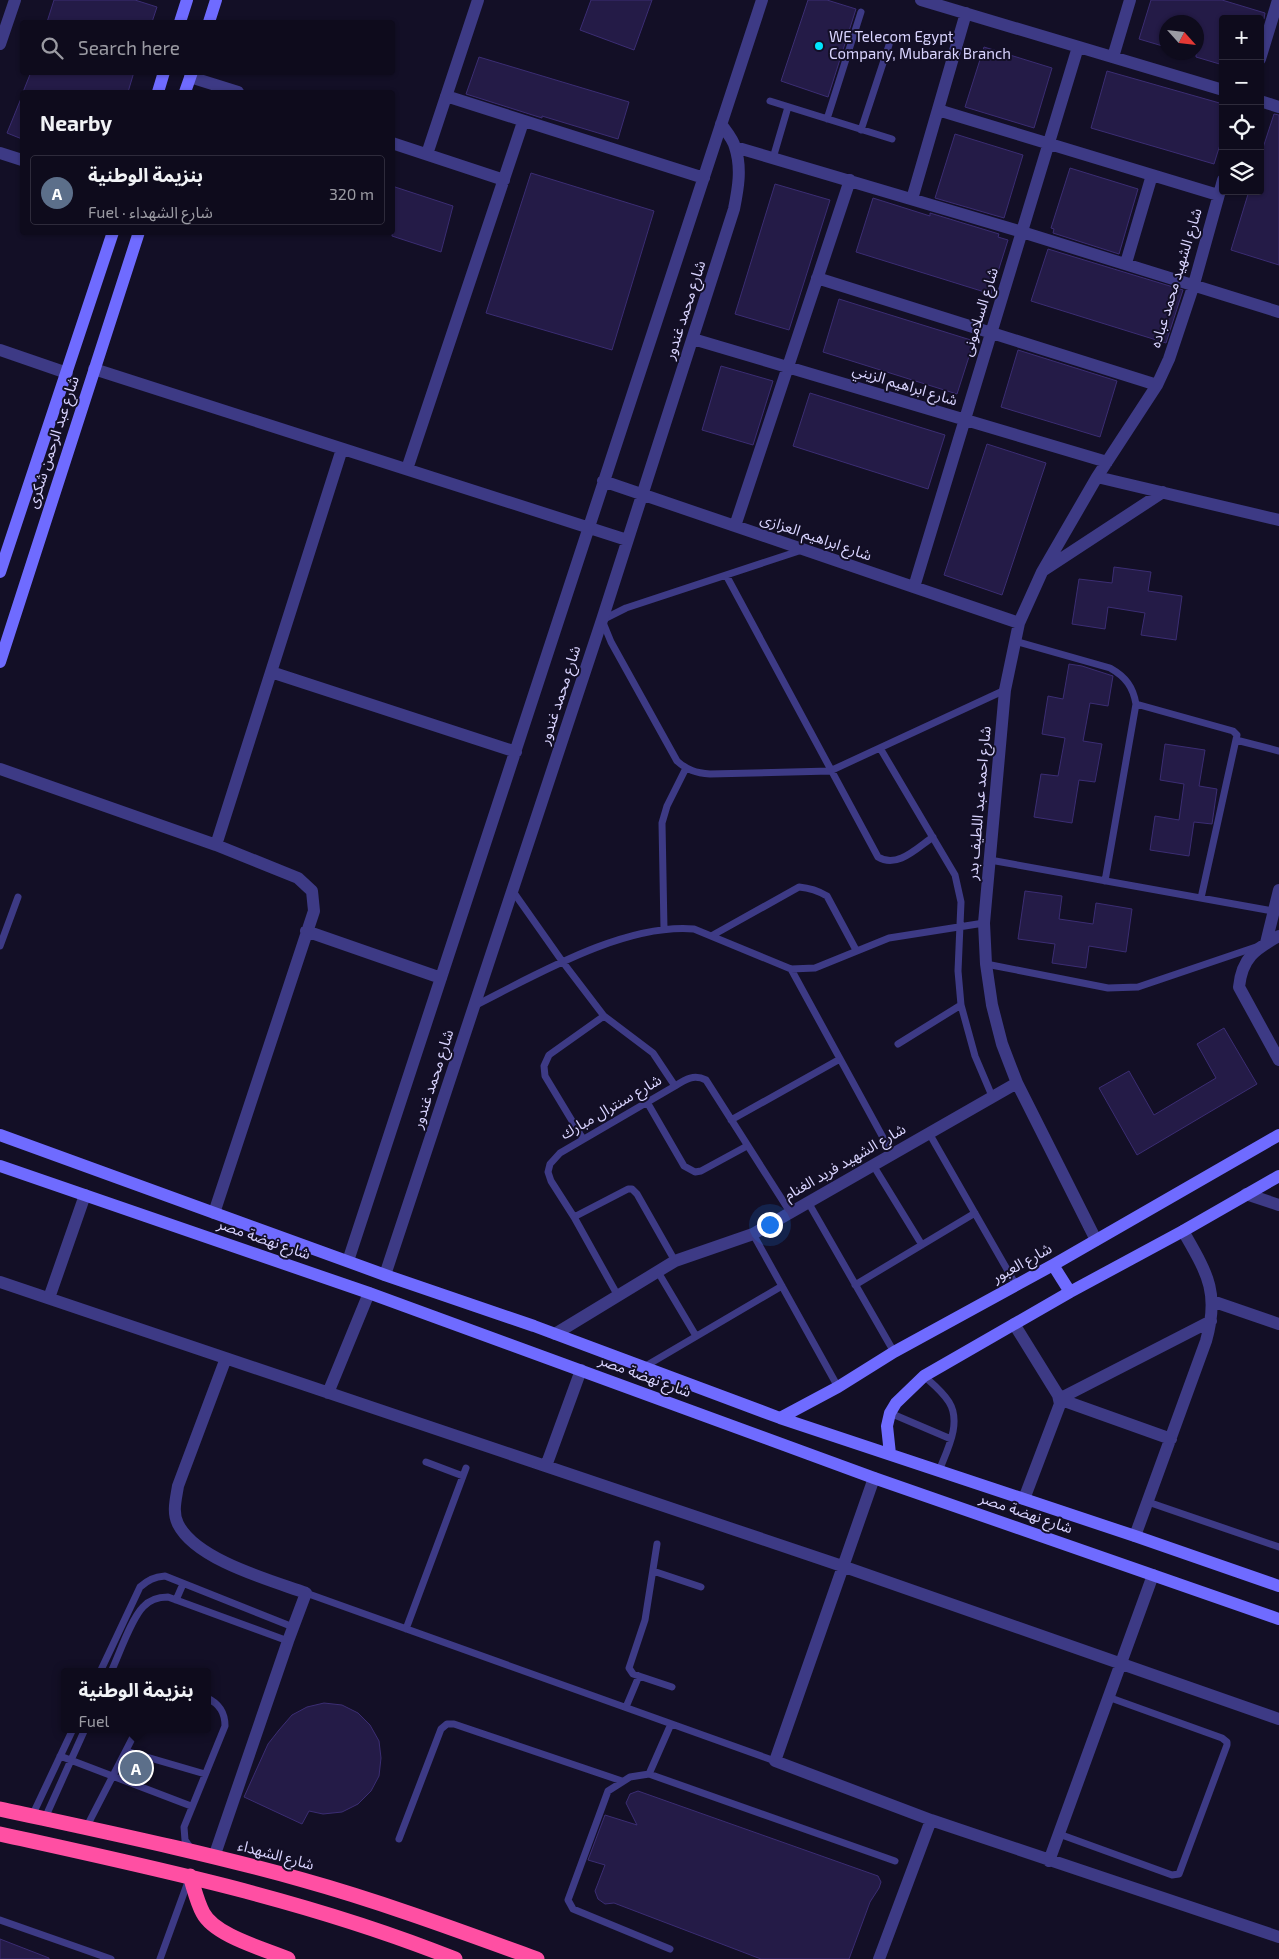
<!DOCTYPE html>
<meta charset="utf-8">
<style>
body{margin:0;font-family:"Exo 2","Noto Sans Arabic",sans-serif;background:#1c1929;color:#f1f3f6}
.controls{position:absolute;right:15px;top:15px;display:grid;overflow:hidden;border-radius:5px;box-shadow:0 1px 4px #0004}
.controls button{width:45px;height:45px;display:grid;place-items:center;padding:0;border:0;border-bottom:1px solid #2e2b3b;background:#0e0b1c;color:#f1f3f6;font:25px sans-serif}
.compass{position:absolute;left:1159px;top:15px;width:45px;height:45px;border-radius:50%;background:#0e0b1c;box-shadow:0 1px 4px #0004;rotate:117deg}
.you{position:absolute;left:769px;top:1224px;width:18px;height:18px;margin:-12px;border:4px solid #fff;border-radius:50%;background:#1a73e8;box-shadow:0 0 0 8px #1a73e833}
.badge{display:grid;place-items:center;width:32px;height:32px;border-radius:50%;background:#ea580c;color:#fff;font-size:16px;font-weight:700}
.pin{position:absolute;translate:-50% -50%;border:2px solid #fff;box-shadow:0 1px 5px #0006}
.popup{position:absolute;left:61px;top:1668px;width:150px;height:65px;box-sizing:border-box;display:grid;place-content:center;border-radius:5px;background:#0e0b1c;filter:drop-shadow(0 1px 4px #0005);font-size:16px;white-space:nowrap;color:#9b9ba3}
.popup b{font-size:19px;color:#f1f3f6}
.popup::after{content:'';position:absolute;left:50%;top:100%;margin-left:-10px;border:10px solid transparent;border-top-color:#0e0b1c}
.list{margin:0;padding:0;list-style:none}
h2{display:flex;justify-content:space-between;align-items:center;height:65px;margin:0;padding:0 20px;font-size:21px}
h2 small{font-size:16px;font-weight:400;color:#9b9ba3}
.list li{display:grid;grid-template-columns:32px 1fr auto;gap:15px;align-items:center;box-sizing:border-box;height:70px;margin:0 10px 10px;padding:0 10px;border:1px solid #2e2b3b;border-radius:5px}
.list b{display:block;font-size:19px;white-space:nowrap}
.list p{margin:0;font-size:16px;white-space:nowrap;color:#9b9ba3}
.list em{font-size:16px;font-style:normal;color:#9b9ba3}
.icon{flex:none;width:28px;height:28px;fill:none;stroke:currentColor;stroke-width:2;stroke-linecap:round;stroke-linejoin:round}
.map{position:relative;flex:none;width:1279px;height:1959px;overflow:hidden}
.search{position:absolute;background:#0e0b1c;box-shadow:0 1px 4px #0004;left:20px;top:20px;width:375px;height:55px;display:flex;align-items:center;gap:12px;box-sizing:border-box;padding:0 18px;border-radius:5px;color:#9b9ba3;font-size:19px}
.panel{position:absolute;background:#0e0b1c;box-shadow:0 1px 4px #0004;left:20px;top:90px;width:375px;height:145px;border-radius:5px}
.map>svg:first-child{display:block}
</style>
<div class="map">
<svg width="1279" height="1959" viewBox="0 0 1279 1959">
<rect width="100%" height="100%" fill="#130f26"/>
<path fill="#241b47" stroke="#3b2d73" d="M54 0H135L157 7 152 22H47Z
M591 0H652L634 50 580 30Z
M808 0H827L856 9 828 97 781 81Z
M1151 0H1222L1265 13 1264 19H1223V65L1196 57V22H1166V47L1139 39Z
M984 47 1052 68 1034 128 965 107Z
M479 57 629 102 618 139 542 116V118L466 94Z
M1107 71 1223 104V135L1214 164 1091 128Z
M31 72H134L128 92H23Z
M22 96V139L7 133Z
M1274 114 1279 115V265L1231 250 1249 191H1260V157Z
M955 134 1023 155 1004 218 935 198Z
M1070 168 1138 189 1119 254 1053 233 1054 229 1051 228Z
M531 173 654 211 612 350 486 313Z
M775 184 830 200 789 330 735 314Z
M392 186 453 206 441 252 392 236Z
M873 198 930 216V213L999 234 998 237 1008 240 991 294 856 252Z
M1048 249 1183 290 1166 343 1031 301Z
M839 299 974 341 957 394 823 352Z
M1018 350 1117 381 1100 437 1001 407Z
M721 366 773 381 753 445 702 430Z
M810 393 945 435 928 489 793 446Z
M987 444 1046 463 1002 595 944 575Z
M1114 567 1151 572 1148 591 1182 596 1176 640 1141 635 1145 613 1108 607 1105 629 1072 624 1079 579 1112 583Z
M1069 664 1082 666 1113 676 1108 706 1090 703 1083 741 1102 744 1095 782 1079 780 1072 823 1034 817 1041 774 1058 776 1065 738 1042 734 1048 696 1063 699Z
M1165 744 1205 750 1199 786 1217 789 1212 824 1194 822 1189 856 1150 850 1155 816 1179 820 1184 784 1160 780Z
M1025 891 1062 896 1059 919 1093 924 1096 903 1132 909 1126 952 1089 946 1086 968 1052 963 1055 944 1018 939Z
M1224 1028 1257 1084 1137 1155 1099 1088 1129 1071 1154 1115 1216 1078 1197 1044Z
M324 1703 342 1705 358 1713 370 1725 379 1741 381 1758 379 1776 371 1791 358 1804 342 1812 323 1814 309 1811 302 1824 244 1797 268 1744 279 1730 292 1715 307 1707Z
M638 1791 878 1876 881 1882 879 1888 870 1902 849 1959H761L614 1903 605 1904 598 1899 595 1891 605 1865 588 1860 605 1815 637 1825 626 1803 630 1794Z
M0 1939 49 1958V1959H0Z"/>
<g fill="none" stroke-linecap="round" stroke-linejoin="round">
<path stroke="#3d3a85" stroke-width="7" d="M770 101 892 139
M827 119 861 12
M861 130 889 45
M773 158 788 107
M802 550 626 608 602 620 611 642 677 761C687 770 696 773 710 774L830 771 1005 690
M726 575 878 857C897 869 917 848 933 837
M1015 641 1110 668C1126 677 1133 687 1136 704L1105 881
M1136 704 1233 731 1237 735 1201 898
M1236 740 1279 751
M880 748 955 875 961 902 958 971 961 1005 975 1056 992 1096
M990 860 1273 911
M512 890 562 961 604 1016 653 1053 675 1086 560 1153 550 1164 548 1172 551 1181 574 1217 618 1296
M664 929 662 823 667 806 686 768
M713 935 799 887C810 888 817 890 827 896L856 950
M0 946 18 897
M986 964 1108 988 1138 987 1256 947
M791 969 892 1154
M474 1006C536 975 624 923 694 929L791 969 815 968 889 938 984 923
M898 1044 961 1005
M675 1086C686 1079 694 1074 706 1080L790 1212
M647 1102 684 1166 695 1172 701 1171 747 1146
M731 1120 840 1059
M929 1133 1016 1285
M583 1139 545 1076 544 1066 549 1055 604 1016
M873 1165 922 1245
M808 1202 894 1352
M574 1217 628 1189H632L637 1194 675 1261
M753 1234 838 1387
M658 1272 696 1336
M855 1285 975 1213
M644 1367 782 1286
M924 1376C933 1384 943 1392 949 1402 962 1423 947 1450 939 1471
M890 1413 951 1439
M426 1462 463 1476
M1148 1502 1279 1547
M657 1544 645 1620 629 1668 633 1674 672 1687
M653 1571 701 1587
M306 1593 775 1761
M176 1600 183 1584
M406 1629 466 1468
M100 1672 140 1587C148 1580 154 1577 165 1576L293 1627
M111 1672C119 1655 131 1619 143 1607 150 1599 158 1597 168 1597L288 1641
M626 1707 639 1676
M126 1751 205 1774
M60 1756 191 1806
M649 1774 671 1724
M32 1816 73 1729
M45 1818 85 1729
M86 1828 137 1729
M1059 1834 1172 1875 1179 1874 1227 1745V1742L1222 1738 1108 1697
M399 1839 441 1729 447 1724H454L622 1781
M192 1850 185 1840 184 1827 225 1726C225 1713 220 1704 207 1698
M0 1920 111 1959
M670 1949 573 1909 568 1900 608 1791 630 1777 649 1774 895 1861
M160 1959 189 1879"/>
<path stroke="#3d3a85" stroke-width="12" d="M921 0 1223 90
M0 44 15 0
M1113 57 1130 0
M1260 59 1278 0
M190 77 238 92
M446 96 704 178
M1260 101 1279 107
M938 110 1218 195
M392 143 504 180
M735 147 1022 232 1279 312
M0 153 22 160
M427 154 478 0
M912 199 966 13
M1126 263 1152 175
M817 278 1157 385
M693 339 1107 462
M0 350 67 373
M94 369 627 540
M407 469 523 122
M1097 477 1279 520
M603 481 1019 623
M735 526 850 180
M1044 570 1163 492
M914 587 1078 47
M271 672 516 752
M0 769 216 845 298 878 312 891 314 911 214 1213
M216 845 342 449
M306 931 441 978
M1279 936C1255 949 1242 958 1239 987L1279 1060
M1266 943 1279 890
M1246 1194 1279 1205
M1096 1240 1017 1083 1002 1044 992 1005 986 964 984 923 1005 690 1019 623 1042 572 1097 477 1157 385 1169 359 1194 284 1223 180
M348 1261C487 841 623 420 762 0
M385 1275 602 620 734 209C738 189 742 168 735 147 733 139 726 131 721 124
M0 1282 842 1566 1279 1719
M49 1298 85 1195
M1212 1301 1279 1324
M1014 1324 1058 1395 1060 1404 1024 1499
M555 1334 675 1261 753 1234 1017 1083
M328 1393 369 1293
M1059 1399 1211 1321
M1059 1399 1171 1439
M546 1466 581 1370
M874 1478 775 1761 931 1820 1279 1937
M1135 1536 1206 1341C1220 1292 1207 1273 1183 1231
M214 1857 288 1641 306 1593C270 1580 196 1560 178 1524 172 1512 176 1499 178 1486L226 1358
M1049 1861 1153 1575
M879 1959 931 1820"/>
<path stroke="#6f6bff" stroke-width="12" d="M180 22 187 0
M209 22 216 0
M158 92 164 72
M185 92 192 72
M0 572 113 232
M0 662 139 232
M0 1135 385 1275 534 1326 780 1418 1135 1536 1279 1586
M0 1166 369 1293 874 1478 1279 1619
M1053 1265 1070 1292
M780 1418 838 1387 894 1352 1053 1265 1279 1135
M890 1454 887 1426 890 1413 896 1403 924 1376 1070 1292 1183 1231 1279 1176"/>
<path stroke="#ff4fa3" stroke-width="15" d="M0 1809C101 1831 203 1852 303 1880 382 1902 460 1931 537 1959
M0 1834C154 1868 308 1900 455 1959
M190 1876C194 1888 197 1902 203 1913 215 1936 265 1949 288 1959"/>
</g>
<circle fill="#00e5ff" stroke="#130f26" stroke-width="2" cx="819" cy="46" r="5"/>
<g text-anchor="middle" stroke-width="4" stroke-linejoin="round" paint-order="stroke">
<g font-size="15" fill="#d9d4ff" stroke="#130f26" text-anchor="start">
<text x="829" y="42">WE Telecom Egypt<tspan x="829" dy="17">Company, Mubarak Branch</tspan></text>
</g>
<g font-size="15" fill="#d9d4ff" stroke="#130f26">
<text transform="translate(1176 278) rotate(-73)" y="5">شارع الشهيد محمد عباده</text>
<text transform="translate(685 310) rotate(-72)" y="5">شارع محمد غندور</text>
<text transform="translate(980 312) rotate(-73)" y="5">شارع السلامونى</text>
<text transform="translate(905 385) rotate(17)" y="5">شارع ابراهيم الزيني</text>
<text transform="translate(53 442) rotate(-72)" y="5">شارع عبد الرحمن شكرى</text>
<text transform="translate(816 537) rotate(19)" y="5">شارع ابراهيم العزازى</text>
<text transform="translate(560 695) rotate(-72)" y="5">شارع محمد غندور</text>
<text transform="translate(979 803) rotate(-85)" y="5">شارع احمد عبد اللطيف بدر</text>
<text transform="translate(433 1079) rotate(-72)" y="5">شارع محمد غندور</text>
<text transform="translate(611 1107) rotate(-30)" y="5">شارع سنترال مبارك</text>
<text transform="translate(845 1162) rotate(-30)" y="5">شارع الشهيد فريد الغنام</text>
<text transform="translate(264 1239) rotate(19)" y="5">شارع نهضة مصر</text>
<text transform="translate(1022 1263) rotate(-29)" y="5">شارع العبور</text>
<text transform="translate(645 1376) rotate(20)" y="5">شارع نهضة مصر</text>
<text transform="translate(1026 1513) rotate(19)" y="5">شارع نهضة مصر</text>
<text transform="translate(276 1855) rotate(15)" y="5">شارع الشهداء</text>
</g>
</g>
</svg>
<div class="controls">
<button>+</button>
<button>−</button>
<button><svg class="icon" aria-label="locate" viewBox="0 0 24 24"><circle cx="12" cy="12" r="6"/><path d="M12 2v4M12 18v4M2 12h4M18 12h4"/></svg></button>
<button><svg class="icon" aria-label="layers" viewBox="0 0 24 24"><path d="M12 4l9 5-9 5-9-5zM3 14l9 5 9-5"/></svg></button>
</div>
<svg class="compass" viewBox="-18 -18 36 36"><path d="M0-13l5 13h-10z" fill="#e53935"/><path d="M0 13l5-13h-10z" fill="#9b9ba3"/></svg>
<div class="you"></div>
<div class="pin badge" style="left:136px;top:1768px;background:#5c6f8a">A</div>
<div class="popup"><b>بنزيمة الوطنية</b>Fuel</div>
<div class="search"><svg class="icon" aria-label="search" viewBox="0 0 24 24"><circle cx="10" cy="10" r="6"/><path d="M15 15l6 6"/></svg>Search here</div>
<section class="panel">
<h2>Nearby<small></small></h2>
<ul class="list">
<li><span class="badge" style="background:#5c6f8a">A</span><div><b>بنزيمة الوطنية</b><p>Fuel · شارع الشهداء</p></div><em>320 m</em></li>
</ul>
</section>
</div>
